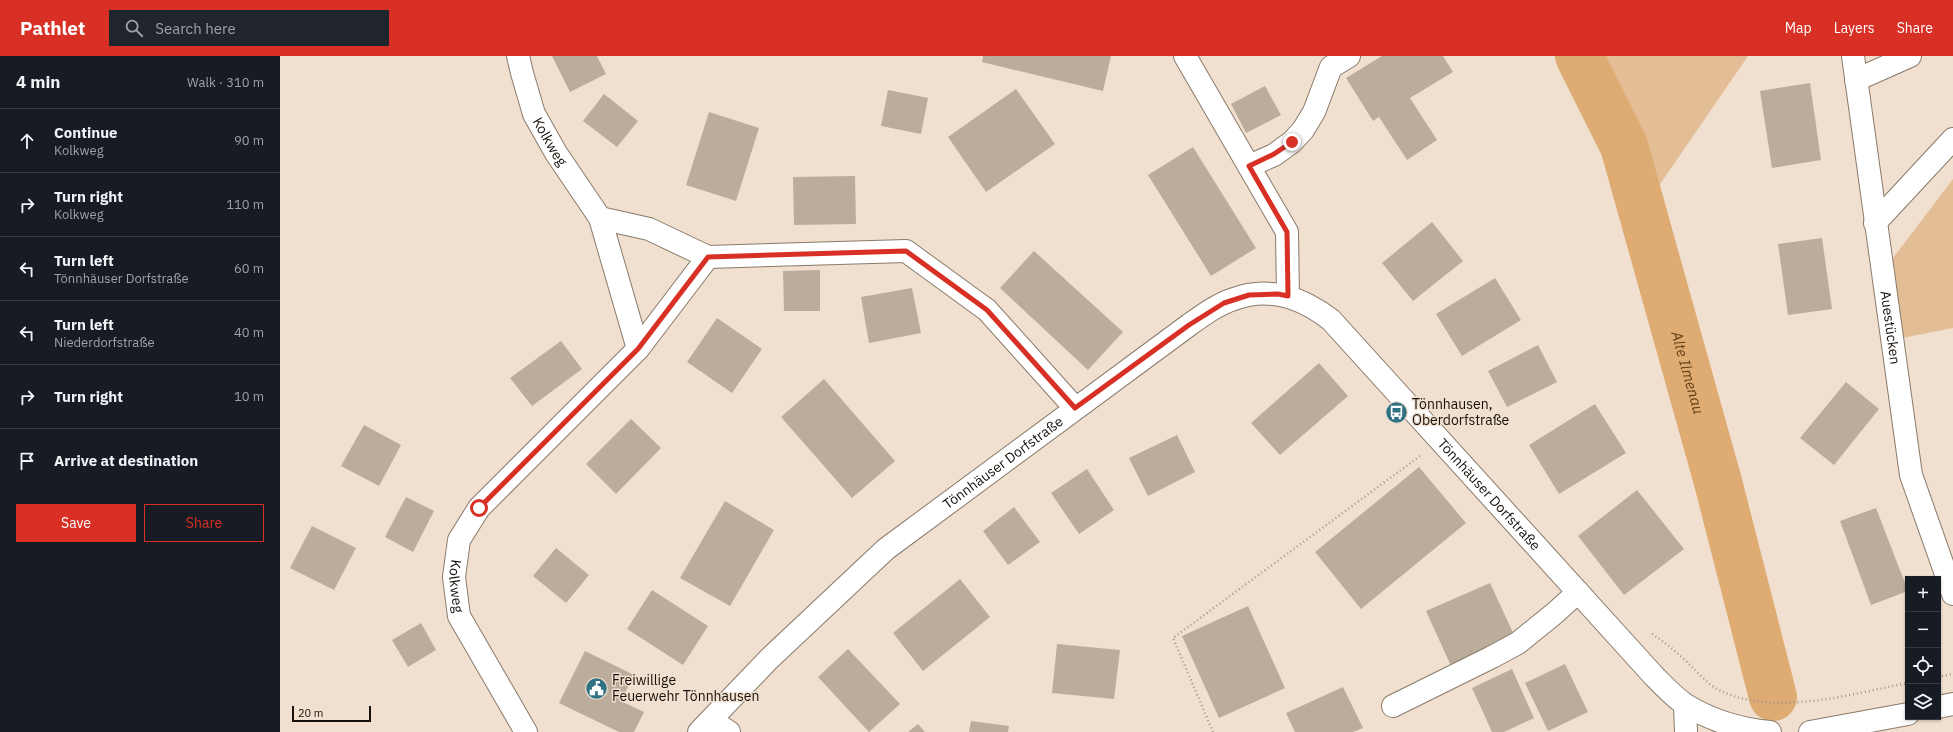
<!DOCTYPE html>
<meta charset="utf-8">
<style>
body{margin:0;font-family:"IBM Plex Sans",sans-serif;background:#20242c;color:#f1f3f6}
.controls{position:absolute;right:12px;bottom:12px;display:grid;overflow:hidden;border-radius:0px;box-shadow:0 1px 3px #0004}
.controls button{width:36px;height:36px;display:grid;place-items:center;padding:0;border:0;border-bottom:1px solid #363941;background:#171b24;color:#f1f3f6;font:20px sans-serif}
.scale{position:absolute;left:12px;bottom:10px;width:79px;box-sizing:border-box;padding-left:4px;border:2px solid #16100b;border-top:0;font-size:11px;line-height:14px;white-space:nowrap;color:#16100b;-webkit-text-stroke:3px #f1e0cf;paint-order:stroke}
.stop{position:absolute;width:12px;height:12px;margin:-9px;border:3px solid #d93025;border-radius:50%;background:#fff}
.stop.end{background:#d93025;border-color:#fff;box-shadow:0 1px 4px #0008}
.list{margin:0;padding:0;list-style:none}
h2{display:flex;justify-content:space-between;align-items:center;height:52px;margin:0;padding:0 16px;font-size:17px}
h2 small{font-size:13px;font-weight:400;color:#9ea1a6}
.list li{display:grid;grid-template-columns:26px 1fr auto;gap:12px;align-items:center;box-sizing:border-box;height:64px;padding:0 16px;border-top:1px solid #363941}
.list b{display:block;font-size:15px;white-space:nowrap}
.list p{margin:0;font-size:13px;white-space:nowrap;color:#9ea1a6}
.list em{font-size:13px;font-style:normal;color:#9ea1a6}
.actions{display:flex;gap:8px;padding:12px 16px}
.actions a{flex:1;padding:9px 0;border:1px solid #d93025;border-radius:0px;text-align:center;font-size:14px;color:#d93025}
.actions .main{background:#d93025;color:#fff}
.icon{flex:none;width:22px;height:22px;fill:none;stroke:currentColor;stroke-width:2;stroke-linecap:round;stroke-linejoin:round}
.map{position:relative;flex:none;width:1673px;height:676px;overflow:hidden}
header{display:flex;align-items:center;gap:24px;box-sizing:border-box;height:56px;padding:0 20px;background:#d93025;color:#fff}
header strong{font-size:19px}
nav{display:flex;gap:22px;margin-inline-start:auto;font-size:14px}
.search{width:280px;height:36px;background:#20242c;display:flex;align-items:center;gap:10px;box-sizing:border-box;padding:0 14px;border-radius:0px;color:#9ea1a6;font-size:15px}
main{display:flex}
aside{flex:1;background:#171b24}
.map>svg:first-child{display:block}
</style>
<header>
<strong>Pathlet</strong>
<div class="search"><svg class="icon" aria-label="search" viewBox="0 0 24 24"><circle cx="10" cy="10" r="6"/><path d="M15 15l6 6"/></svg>Search here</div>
<nav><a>Map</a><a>Layers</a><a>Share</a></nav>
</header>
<main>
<aside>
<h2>4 min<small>Walk · 310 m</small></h2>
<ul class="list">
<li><svg class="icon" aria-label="ahead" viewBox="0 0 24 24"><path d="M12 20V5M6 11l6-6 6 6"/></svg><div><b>Continue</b><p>Kolkweg</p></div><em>90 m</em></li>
<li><svg class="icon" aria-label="right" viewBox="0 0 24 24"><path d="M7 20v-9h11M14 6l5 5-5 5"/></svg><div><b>Turn right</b><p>Kolkweg</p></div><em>110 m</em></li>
<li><svg class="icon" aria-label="left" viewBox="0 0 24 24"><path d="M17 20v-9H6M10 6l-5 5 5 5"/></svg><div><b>Turn left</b><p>Tönnhäuser Dorfstraße</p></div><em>60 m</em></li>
<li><svg class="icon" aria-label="left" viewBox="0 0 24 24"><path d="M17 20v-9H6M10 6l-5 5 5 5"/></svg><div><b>Turn left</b><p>Niederdorfstraße</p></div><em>40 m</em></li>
<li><svg class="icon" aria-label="right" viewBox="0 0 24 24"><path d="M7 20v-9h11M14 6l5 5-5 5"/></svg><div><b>Turn right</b></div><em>10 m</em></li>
<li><svg class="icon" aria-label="arrive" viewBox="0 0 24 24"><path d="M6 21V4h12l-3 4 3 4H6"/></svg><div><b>Arrive at destination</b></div></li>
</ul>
<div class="actions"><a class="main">Save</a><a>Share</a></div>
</aside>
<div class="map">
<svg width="1673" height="676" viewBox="0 0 1673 676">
<rect width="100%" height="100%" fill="#f1e0cf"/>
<path fill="#e3bd95" d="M1321 0H1468L1376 134Z
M1673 123V272L1622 282 1610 206Z"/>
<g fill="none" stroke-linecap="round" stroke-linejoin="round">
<path stroke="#deab73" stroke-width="48" id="s1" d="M1299 0 1344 90 1438 426 1493 641"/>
</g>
<path fill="#bcac9c" d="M272 0H317L326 18 290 36Z
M703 0H831L823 35 702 6Z
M1102 0H1163L1173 16 1130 42 1157 84 1127 104 1099 61 1093 65 1066 22Z
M1530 27 1541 104 1492 112 1480 35Z
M985 30 1001 59 966 77 951 48Z
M736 33 775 88 706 136 668 81Z
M608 34 648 42 641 78 601 70Z
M324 38 358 65 337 91 303 65Z
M429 56 479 72 456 145 406 129Z
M913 91 976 192 931 220 868 119Z
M575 120 576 168 514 169 513 121Z
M1152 166 1183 205 1133 245 1102 207Z
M1542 182 1552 253 1508 259 1498 188Z
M754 195 843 276 808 314 720 232Z
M540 214V255H504L503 215Z
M1215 222 1241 264 1182 300 1156 258Z
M632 232 641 277 589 287 581 241Z
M437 262 482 293 452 337 407 306Z
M281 285 302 313 252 350 230 322Z
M1258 289 1277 326 1227 351 1208 315Z
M1039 307 1068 340 1000 399 971 367Z
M544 323 615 405 572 442 501 361Z
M1566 326 1599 353 1554 409 1520 382Z
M1315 348 1346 397 1279 438 1249 389Z
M351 363 381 392 336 438 306 408Z
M84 369 121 389 99 430 61 410Z
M897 379 915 416 868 440 849 402Z
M1139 411 1186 467 1081 553 1035 496Z
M807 413 834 454 799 478 771 437Z
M1357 434 1404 493 1344 539 1298 480Z
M126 441 154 455 133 496 105 481Z
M445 445 494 474 450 550 400 522Z
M734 451 760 486 728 509 703 475Z
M1596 452 1628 535 1591 549 1560 465Z
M32 470 76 492 54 534 10 512Z
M276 492 309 519 286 547 253 520Z
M680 523 710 561 643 615 613 577Z
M1210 527 1235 581 1171 610 1146 555Z
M372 534 428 570 403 609 347 573Z
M968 550 1005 632 939 662 902 580Z
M141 567 156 594 128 611 112 584Z
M777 588 840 594 834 643 772 637Z
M568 593 620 648 589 676 538 621Z
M305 595 354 619 341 645 364 656 354 676H339L279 647Z
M1285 608 1308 656 1268 675 1245 627Z
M1232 613 1254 662 1224 676H1212L1192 632Z
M1063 631 1083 672 1073 676H1015L1006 657Z
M691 665 729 670 728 676H689Z
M638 668 645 676H628Z"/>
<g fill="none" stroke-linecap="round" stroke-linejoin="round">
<defs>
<g id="minor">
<path id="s2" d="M238 0 242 17 254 58 276 97 320 162 358 293 199 452 179 484 174 521 179 560 246 676"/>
<path d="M905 0 1007 176 1008 240"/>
<path id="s3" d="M1573 0 1631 419 1673 538"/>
<path d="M1576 24 1630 0"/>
<path d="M969 110 994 99 1012 86 1023 74 1034 56 1051 11 1069 0"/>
<path d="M320 162 369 173 428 201 626 195 707 254 795 352"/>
<path d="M1595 167 1673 83"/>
<path d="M358 293 428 201"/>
<path d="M1405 649 1406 676"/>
<path d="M1113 650 1212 601 1238 587 1275 557 1298 536"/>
<path d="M1658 651 1673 648"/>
<path d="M431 664 449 676"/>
<path id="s4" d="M419 676 489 603 606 493 909 269C923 259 938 248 954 243 989 230 1023 242 1051 264L1374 620C1384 630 1395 642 1406 649 1432 665 1460 673 1490 676"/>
<path d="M1530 676 1628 658"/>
</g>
</defs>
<use href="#minor" stroke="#897a6b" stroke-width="24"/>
<path stroke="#a5988b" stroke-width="2.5" stroke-dasharray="1 3" stroke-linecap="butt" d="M1372 578C1386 587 1398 597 1410 609 1418 617 1427 627 1437 633 1492 662 1570 638 1628 627
M1658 621 1673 618
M933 676 893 582 1140 400"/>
<use href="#minor" stroke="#fff" stroke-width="22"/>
</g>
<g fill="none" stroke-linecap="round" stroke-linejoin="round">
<path stroke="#d93025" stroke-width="5" d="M199 452 358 293 428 201 626 195 707 254 795 352 909 269 944 247 969 239 998 238 1008 240 1007 176 969 110 994 98 1012 86"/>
</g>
<defs>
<symbol id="bus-disc" viewBox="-11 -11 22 22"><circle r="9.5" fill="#2f7283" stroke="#f1e0cf"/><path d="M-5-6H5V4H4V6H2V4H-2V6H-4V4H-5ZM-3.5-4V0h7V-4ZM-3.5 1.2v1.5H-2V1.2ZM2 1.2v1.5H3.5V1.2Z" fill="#fff"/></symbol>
<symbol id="civic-disc" viewBox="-11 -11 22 22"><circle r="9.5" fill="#2f7283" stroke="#f1e0cf"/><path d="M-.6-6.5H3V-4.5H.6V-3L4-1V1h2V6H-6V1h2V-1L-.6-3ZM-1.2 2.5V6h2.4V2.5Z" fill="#fff"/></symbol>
</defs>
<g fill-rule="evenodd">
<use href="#bus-disc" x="1104" y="344" width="25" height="25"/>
<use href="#civic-disc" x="304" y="620" width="25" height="25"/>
</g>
<g text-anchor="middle" stroke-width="3" stroke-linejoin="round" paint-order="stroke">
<g font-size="14" fill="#16100b" stroke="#f1e0cf">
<text dy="5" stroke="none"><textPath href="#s2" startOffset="92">Kolkweg</textPath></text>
<text dy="5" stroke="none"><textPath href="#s3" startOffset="274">Auestücken</textPath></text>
<text dy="5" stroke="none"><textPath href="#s4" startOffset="407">Tönnhäuser Dorfstraße</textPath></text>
<text dy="5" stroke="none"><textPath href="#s4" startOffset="1030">Tönnhäuser Dorfstraße</textPath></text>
<text dy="5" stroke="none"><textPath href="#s2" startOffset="629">Kolkweg</textPath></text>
</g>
<g font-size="14" fill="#16100b" stroke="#f1e0cf" text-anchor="start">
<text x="1132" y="353">Tönnhausen,<tspan x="1132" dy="16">Oberdorfstraße</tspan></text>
<text x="332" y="629">Freiwillige<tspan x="332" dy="16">Feuerwehr Tönnhausen</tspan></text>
</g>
<g font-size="15" font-style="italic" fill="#623f14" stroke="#f1e0cf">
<text dy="5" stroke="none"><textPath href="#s1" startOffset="336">Alte Ilmenau</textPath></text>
</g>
</g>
</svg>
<div class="controls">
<button>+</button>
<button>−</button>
<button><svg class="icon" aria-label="locate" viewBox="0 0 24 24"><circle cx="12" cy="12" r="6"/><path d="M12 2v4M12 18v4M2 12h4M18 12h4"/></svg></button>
<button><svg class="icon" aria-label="layers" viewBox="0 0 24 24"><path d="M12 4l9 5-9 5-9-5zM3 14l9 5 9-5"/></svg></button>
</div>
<div class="scale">20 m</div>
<div class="stop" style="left:199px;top:452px"></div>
<div class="stop end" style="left:1012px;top:86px"></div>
</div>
</main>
